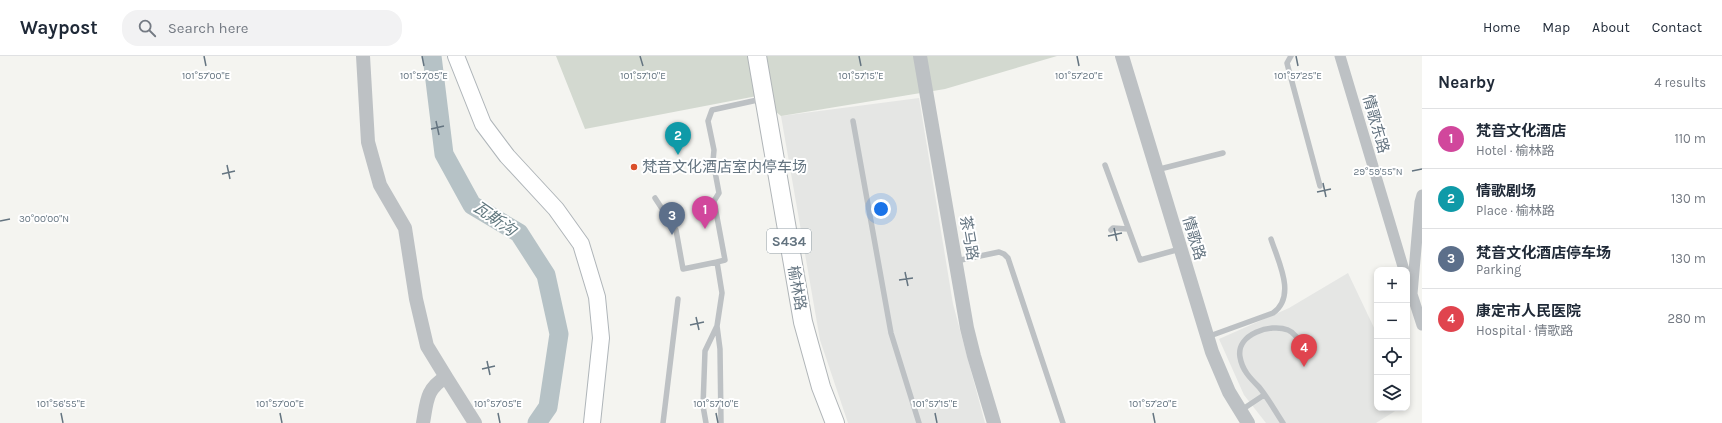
<!DOCTYPE html>
<meta charset="utf-8">
<style>
body{margin:0;font-family:Karla,"Noto Sans SC",sans-serif;background:#f2f2f3;color:#1f2937}
.controls{position:absolute;right:12px;bottom:12px;display:grid;overflow:hidden;border-radius:8px;box-shadow:0 2px 6px #0003}
.controls button{width:36px;height:36px;display:grid;place-items:center;padding:0;border:0;border-bottom:1px solid #e0e1e3;background:#fff;color:#1f2937;font:20px sans-serif}
.you{position:absolute;left:881px;top:153px;width:14px;height:14px;margin:-10px;border:3px solid #fff;border-radius:50%;background:#1a73e8;box-shadow:0 0 0 6px #1a73e833}
.badge{display:grid;place-items:center;width:26px;height:26px;border-radius:50%;background:#da4f2a;color:#fff;font-size:13px;font-weight:700}
.pin{position:absolute;translate:-50% -33px;filter:drop-shadow(0 1px 2px #0008)}
.pin::after{content:'';position:absolute;top:21px;width:14px;height:12px;background:inherit;clip-path:polygon(0 0,100% 0,50% 100%)}
.list{margin:0;padding:0;list-style:none}
h2{display:flex;justify-content:space-between;align-items:center;height:52px;margin:0;padding:0 16px;font-size:17px}
h2 small{font-size:13px;font-weight:400;color:#747a83}
.list li{display:grid;grid-template-columns:26px 1fr auto;gap:12px;align-items:center;box-sizing:border-box;height:60px;padding:0 16px;border-top:1px solid #e0e1e3}
.list b{display:block;font-size:15px;white-space:nowrap}
.list p{margin:0;font-size:13px;white-space:nowrap;color:#747a83}
.list em{font-size:13px;font-style:normal;color:#747a83}
.icon{flex:none;width:22px;height:22px;fill:none;stroke:currentColor;stroke-width:2;stroke-linecap:round;stroke-linejoin:round}
.map{position:relative;flex:none;width:1422px;height:367px;overflow:hidden}
header{display:flex;align-items:center;gap:24px;box-sizing:border-box;height:56px;padding:0 20px;background:#fff;border-bottom:1px solid #e0e1e3}
header strong{font-size:19px}
nav{display:flex;gap:22px;margin-inline-start:auto;font-size:14px}
.search{width:280px;height:36px;background:#f2f2f3;display:flex;align-items:center;gap:10px;box-sizing:border-box;padding:0 14px;border-radius:16px;color:#747a83;font-size:15px}
main{display:flex}
aside{flex:1;background:#fff}
.map>svg:first-child{display:block}
</style>
<header>
<strong>Waypost</strong>
<div class="search"><svg class="icon" aria-label="search" viewBox="0 0 24 24"><circle cx="10" cy="10" r="6"/><path d="M15 15l6 6"/></svg>Search here</div>
<nav><a>Home</a><a>Map</a><a>About</a><a>Contact</a></nav>
</header>
<main>
<div class="map">
<svg width="1422" height="367" viewBox="0 0 1422 367">
<rect width="100%" height="100%" fill="#f4f4f0"/>
<path fill="#e5e6e4" d="M919 42 953 248 985 367H848L820 284 781 60Z
M1348 217 1377 278V352H1400L1376 367H1266L1244 339 1219 283 1289 252Z"/>
<path fill="#d3d9d0" d="M556 0H1057L945 33 781 60 757 40 585 73Z"/>
<g fill="none" stroke-linecap="round" stroke-linejoin="round">
<path stroke="#b6c2c6" stroke-width="19" d="M432 0 444 98 472 149 519 177 546 219 559 278 548 351 537 367"/>
<defs>
<path id="secondary" d="M456 0 483 68 507 100 556 153 581 188 597 241 601 282 592 367"/>
<path id="primary" d="M757 0 803 266 821 331 835 367"/>
</defs>
<use href="#secondary" stroke="#afb5b9" stroke-width="18"/>
<use href="#primary" stroke="#b0b5b8" stroke-width="20"/>
<path stroke="#bdc1c4" stroke-width="5.5" d="M1291 0 1287 7 1288 11 1320 130
M853 65 891 277 919 367
M1105 109 1140 204 1180 193
M1156 114 1223 97
M655 142 676 174 683 213 717 206
M1111 174 1113 172 1128 173
M956 205 999 196 1004 198 1008 202 1063 367
M1207 281 1273 257C1297 240 1278 205 1271 183
M1240 355 1264 339
M663 367 678 243
M706 367 703 350 705 295 717 270
M721 367 720 293 717 270 722 237 717 206 725 204 714 145 719 137 713 105 714 94 708 65 712 54 762 43
M1283 367C1275 355 1268 342 1259 331 1250 322 1242 314 1240 301 1236 278 1271 267 1288 274 1296 277 1301 288 1306 295"/>
<path stroke="#bdc1c4" stroke-width="11" d="M1340 0 1404 214
M1410 232 1422 269
M1412 238 1420 146 1422 139"/>
<path stroke="#bdc1c4" stroke-width="14" d="M363 0 368 86 380 129 405 172 416 243 427 290 446 321
M920 0 967 272 974 300 994 367
M1122 0 1212 296 1229 336 1248 367
M423 367C427 345 426 333 446 321L475 367"/>
<use href="#secondary" stroke="#fff" stroke-width="16"/>
<use href="#primary" stroke="#fff" stroke-width="18"/>
</g>
<path fill="none" stroke="#647480" stroke-width="1.5" d="M204 0 206 10M422 0 424 10M640 0 643 10M859 0 861 10M1077 0 1079 10M1296 0 1298 10M436 65 439 79M431 73 444 70M227 109 230 123M1412 115 1422 113M222 118 235 115M1323 127 1326 141M1317 136 1331 133M0 165 10 163M1114 172 1117 185M1108 180 1122 177M905 216 908 230M899 224 913 222M696 261 699 274M690 269 704 266M487 305 490 319M482 313 495 310M61 357 63 367M280 357 282 367M498 357 500 367M716 357 718 367M935 357 937 367M1153 357 1155 367"/>
<circle fill="#da4f2a" stroke="#fff" stroke-width="1.5" cx="634" cy="111" r="4"/>
<g text-anchor="middle" stroke-width="4" stroke-linejoin="round" paint-order="stroke">
<rect fill="#fff" stroke="#929ea6" stroke-width="1" x="767" y="173" width="44" height="24" rx="3"/>
<g font-size="14" font-weight="bold" fill="#647480">
<text x="789" y="190">S434</text>
</g>
<g font-size="15" fill="#647480" stroke="#fff">
<text transform="translate(1376 68) rotate(74)" y="5">情歌东路</text>
<text transform="translate(969 182) rotate(80)" y="5">茶马路</text>
<text transform="translate(1194 182) rotate(73)" y="5">情歌路</text>
<text transform="translate(797 232) rotate(80)" y="5">榆林路</text>
</g>
<g font-size="15" fill="#647480" stroke="#fff" text-anchor="start">
<text x="642" y="116">梵音文化酒店室内停车场</text>
</g>
<g font-size="16" font-style="italic" fill="#60777e" stroke="#fff">
<text transform="translate(495 162) rotate(35)" y="6">瓦斯沟</text>
</g>
</g>
<g font-size="10" text-anchor="middle" fill="#647480" stroke="#fff" stroke-width="4" stroke-linejoin="round" paint-order="stroke">
<text x="206" y="23">101°57'00"E</text>
<text x="424" y="23">101°57'05"E</text>
<text x="643" y="23">101°57'10"E</text>
<text x="861" y="23">101°57'15"E</text>
<text x="1079" y="23">101°57'20"E</text>
<text x="1298" y="23">101°57'25"E</text>
<text x="1378" y="119">29°59'55"N</text>
<text x="44" y="166">30°00'00"N</text>
<text x="61" y="351">101°56'55"E</text>
<text x="280" y="351">101°57'00"E</text>
<text x="498" y="351">101°57'05"E</text>
<text x="716" y="351">101°57'10"E</text>
<text x="935" y="351">101°57'15"E</text>
<text x="1153" y="351">101°57'20"E</text>
</g>
</svg>
<div class="controls">
<button>+</button>
<button>−</button>
<button><svg class="icon" aria-label="locate" viewBox="0 0 24 24"><circle cx="12" cy="12" r="6"/><path d="M12 2v4M12 18v4M2 12h4M18 12h4"/></svg></button>
<button><svg class="icon" aria-label="layers" viewBox="0 0 24 24"><path d="M12 4l9 5-9 5-9-5zM3 14l9 5 9-5"/></svg></button>
</div>
<div class="you"></div>
<div class="pin badge" style="left:705px;top:173px;background:#d1479c">1</div>
<div class="pin badge" style="left:678px;top:99px;background:#0f9aa8">2</div>
<div class="pin badge" style="left:672px;top:179px;background:#5c6f8a">3</div>
<div class="pin badge" style="left:1304px;top:311px;background:#e0444e">4</div>
</div>
<aside>
<h2>Nearby<small>4 results</small></h2>
<ul class="list">
<li><span class="badge" style="background:#d1479c">1</span><div><b>梵音文化酒店</b><p>Hotel · 榆林路</p></div><em>110 m</em></li>
<li><span class="badge" style="background:#0f9aa8">2</span><div><b>情歌剧场</b><p>Place · 榆林路</p></div><em>130 m</em></li>
<li><span class="badge" style="background:#5c6f8a">3</span><div><b>梵音文化酒店停车场</b><p>Parking</p></div><em>130 m</em></li>
<li><span class="badge" style="background:#e0444e">4</span><div><b>康定市人民医院</b><p>Hospital · 情歌路</p></div><em>280 m</em></li>
</ul>
</aside>
</main>
